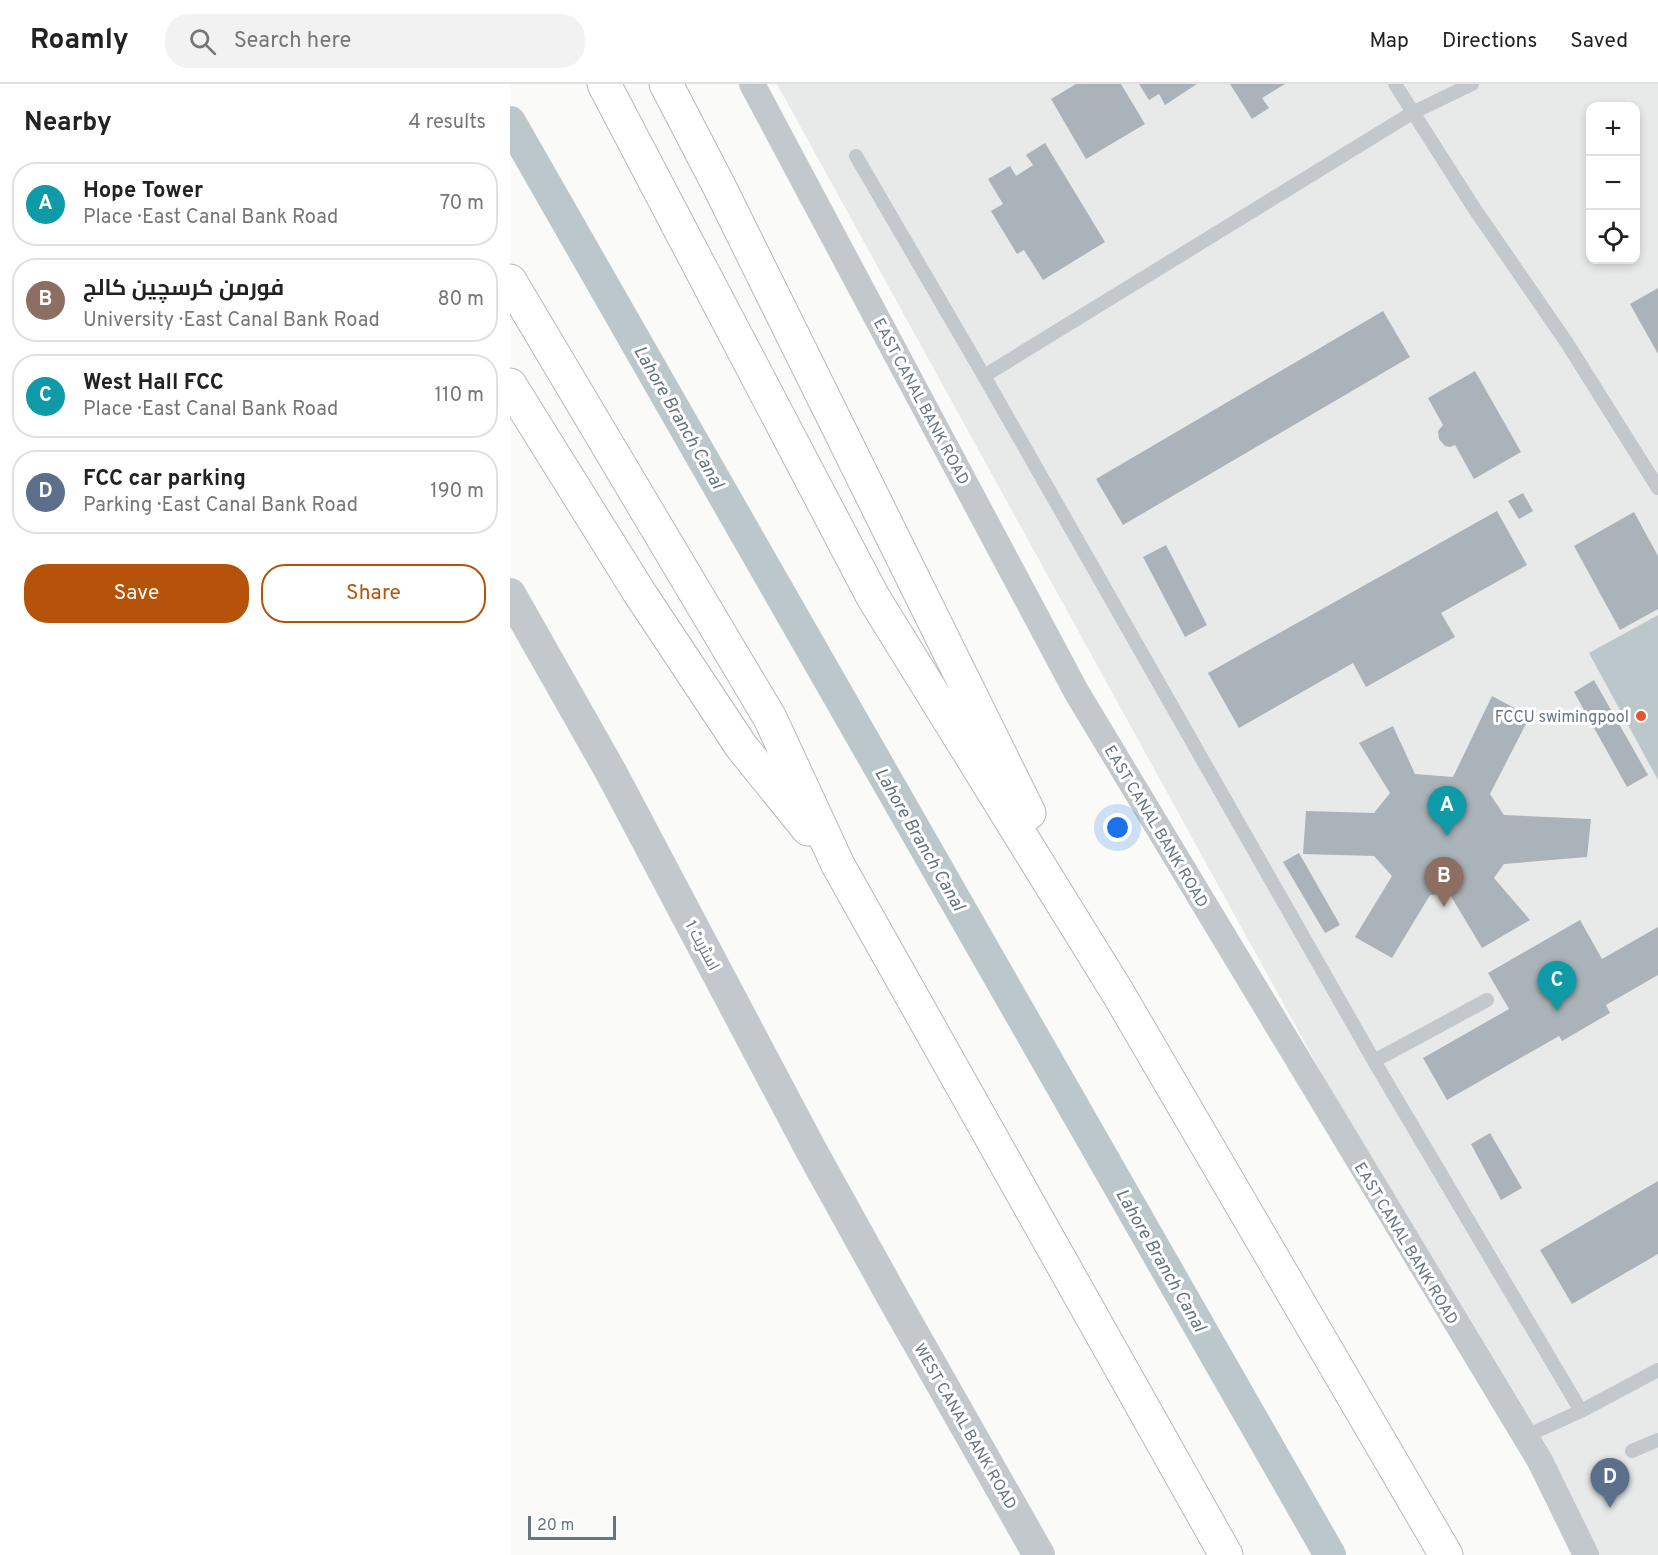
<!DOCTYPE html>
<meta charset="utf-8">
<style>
body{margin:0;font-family:Overpass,Cairo,sans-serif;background:#f2f2f2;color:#222}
.controls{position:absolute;right:18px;top:18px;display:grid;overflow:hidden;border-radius:12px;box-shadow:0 3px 9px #0003}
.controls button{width:54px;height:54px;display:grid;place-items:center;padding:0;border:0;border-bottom:2px solid #e0e0e0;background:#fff;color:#222;font:30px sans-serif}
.scale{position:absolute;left:18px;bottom:15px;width:88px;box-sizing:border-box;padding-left:6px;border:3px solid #657683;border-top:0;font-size:16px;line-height:21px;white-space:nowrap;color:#657683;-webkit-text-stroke:4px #fff;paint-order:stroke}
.you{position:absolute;left:608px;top:744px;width:21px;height:21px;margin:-15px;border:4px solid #fff;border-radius:50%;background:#1a73e8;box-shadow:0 0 0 9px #1a73e833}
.badge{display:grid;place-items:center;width:39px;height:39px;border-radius:50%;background:#b45309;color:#fff;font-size:20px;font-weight:700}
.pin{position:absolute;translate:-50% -50px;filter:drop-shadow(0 2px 3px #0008)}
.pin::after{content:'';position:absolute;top:32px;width:21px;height:18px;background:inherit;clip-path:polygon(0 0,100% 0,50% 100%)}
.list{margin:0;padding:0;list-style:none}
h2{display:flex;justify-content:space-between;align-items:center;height:78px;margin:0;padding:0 24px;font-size:26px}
h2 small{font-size:20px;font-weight:400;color:#767676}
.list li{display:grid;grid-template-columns:39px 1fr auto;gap:18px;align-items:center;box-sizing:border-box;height:84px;margin:0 12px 12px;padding:0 12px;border:2px solid #e0e0e0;border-radius:24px}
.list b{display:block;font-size:22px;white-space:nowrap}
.list p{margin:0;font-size:20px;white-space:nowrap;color:#767676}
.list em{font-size:20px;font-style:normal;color:#767676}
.actions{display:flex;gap:12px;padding:18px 24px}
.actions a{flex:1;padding:14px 0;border:2px solid #b45309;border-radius:24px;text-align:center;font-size:21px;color:#b45309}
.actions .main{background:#b45309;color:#fff}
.icon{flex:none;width:33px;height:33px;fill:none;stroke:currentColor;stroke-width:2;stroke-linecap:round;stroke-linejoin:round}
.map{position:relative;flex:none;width:1148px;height:1471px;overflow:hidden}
header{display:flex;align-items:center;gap:36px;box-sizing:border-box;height:84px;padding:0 30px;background:#fff;border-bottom:2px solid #e0e0e0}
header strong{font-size:28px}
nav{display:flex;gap:33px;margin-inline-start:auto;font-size:21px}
.search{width:420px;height:54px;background:#f2f2f2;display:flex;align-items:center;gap:15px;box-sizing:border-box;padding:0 21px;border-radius:24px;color:#767676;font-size:22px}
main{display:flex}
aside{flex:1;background:#fff}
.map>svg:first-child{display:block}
</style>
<header>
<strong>Roamly</strong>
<div class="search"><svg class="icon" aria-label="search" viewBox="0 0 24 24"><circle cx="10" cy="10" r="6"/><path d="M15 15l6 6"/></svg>Search here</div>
<nav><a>Map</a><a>Directions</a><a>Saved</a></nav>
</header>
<main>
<aside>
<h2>Nearby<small>4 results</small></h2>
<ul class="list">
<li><span class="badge" style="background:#0f9aa8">A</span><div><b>Hope Tower</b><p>Place · East Canal Bank Road</p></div><em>70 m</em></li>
<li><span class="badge" style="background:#8d6e63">B</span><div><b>فورمن کرسچین کالج</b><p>University · East Canal Bank Road</p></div><em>80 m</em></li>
<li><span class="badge" style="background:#0f9aa8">C</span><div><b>West Hall FCC</b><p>Place · East Canal Bank Road</p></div><em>110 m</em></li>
<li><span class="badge" style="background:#5c6f8a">D</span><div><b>FCC car parking</b><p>Parking · East Canal Bank Road</p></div><em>190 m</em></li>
</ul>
<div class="actions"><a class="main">Save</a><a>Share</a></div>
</aside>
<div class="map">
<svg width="1148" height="1471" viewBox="0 0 1148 1471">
<rect width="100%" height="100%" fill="#fafaf8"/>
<path fill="#e8e9e9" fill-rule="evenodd" d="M267 0H1148V1471H1077ZM1080 22H1126V176H1080Z"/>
<path fill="#bbc7cb" d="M1148 531V696L1079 569Z"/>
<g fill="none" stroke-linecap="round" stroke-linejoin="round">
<path stroke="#bbc7cb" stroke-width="32" d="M0 38 820 1471"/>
</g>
<path fill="#aab3b9" d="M566 0H611L635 40 576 75 541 15Z
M629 0H687L655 21 649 10 639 16Z
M720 0H775L752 14 759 24 742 35Z
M535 59 595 158 533 196 514 166 507 170 481 127 493 120 478 95 500 82 506 92 523 81 516 71Z
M1148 204V270L1120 220Z
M873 227 900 273 613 441 586 395Z
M965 287 1011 368 964 395 945 361 940 363 935 362 929 355 928 347 933 341 918 314Z
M1013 409 1023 427 1009 435 998 417Z
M987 427 1017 481 931 529 945 553 856 603 843 579 729 644 698 589Z
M1124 428 1148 472V525L1110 546 1064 462Z
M656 461 697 541 675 553 633 473Z
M1084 596 1138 691 1117 703 1064 608Z
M982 612 1020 632 980 710 994 731 1081 735 1077 773 994 780 984 794 1020 836 972 864 939 809 920 811 882 874 845 853 882 792 864 772 793 770 796 727 864 729 880 709 849 659 883 642 905 690 943 693Z
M789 769 830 841 815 849 773 778Z
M1070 836 1092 875 1148 843V891L1096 921 1100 929 1052 957 1049 952 937 1016 913 974 999 925 978 889Z
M980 1049 1012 1104 991 1116 961 1060Z
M1148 1097V1170L1062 1220 1030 1166Z"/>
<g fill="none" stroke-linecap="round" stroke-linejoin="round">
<defs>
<path id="trunk" d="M94 0 363 513 608 909 936 1471
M156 0 209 102 519 729
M0 197 260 634 328 781 716 1471
M0 301 129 508 231 662 298 745"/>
</defs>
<use href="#trunk" stroke="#b4b9bd" stroke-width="35"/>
<path stroke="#c3c8cc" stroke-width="14" d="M885 0 964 124 1057 259 1148 404
M962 0 902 29 474 292 864 977 1071 1327
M346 72 474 292
M864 977 977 916
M1014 1353 1071 1327 1148 1286
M1122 1367 1148 1356"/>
<path stroke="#c3c8cc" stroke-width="26" d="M242 0 567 609 1030 1377 1076 1471"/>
<path stroke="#c3c8cc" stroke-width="32" d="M0 510 102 690 301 1066 383 1214 529 1471"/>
<use href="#trunk" stroke="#fff" stroke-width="33"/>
</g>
<circle fill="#e4572e" stroke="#fff" stroke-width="2" cx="1131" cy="632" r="6"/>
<g text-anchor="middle" stroke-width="6" stroke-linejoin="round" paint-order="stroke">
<g font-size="16" fill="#657683" stroke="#fff">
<text transform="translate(412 317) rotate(62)" y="6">EAST CANAL BANK ROAD</text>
<text transform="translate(647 742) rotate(59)" y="6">EAST CANAL BANK ROAD</text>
<text transform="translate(193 861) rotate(62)" y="6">اسٹریٹ 1</text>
<text transform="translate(897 1159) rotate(59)" y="6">EAST CANAL BANK ROAD</text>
<text transform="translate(456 1342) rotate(60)" y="6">WEST CANAL BANK ROAD</text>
</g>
<g font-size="16" fill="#657683" stroke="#fff" text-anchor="end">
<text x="1119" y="638">FCCU swimingpool</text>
</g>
<g font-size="18" font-style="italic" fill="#60757c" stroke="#fff">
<text transform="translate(169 333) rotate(60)" y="6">Lahore Branch Canal</text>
<text transform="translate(410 755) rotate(60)" y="6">Lahore Branch Canal</text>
<text transform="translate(651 1176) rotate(60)" y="6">Lahore Branch Canal</text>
</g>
</g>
</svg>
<div class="controls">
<button>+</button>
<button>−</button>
<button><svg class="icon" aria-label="locate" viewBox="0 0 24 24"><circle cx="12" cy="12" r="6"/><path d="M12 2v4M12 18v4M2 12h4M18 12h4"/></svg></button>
</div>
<div class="scale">20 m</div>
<div class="you"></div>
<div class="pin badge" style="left:937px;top:752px;background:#0f9aa8">A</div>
<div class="pin badge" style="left:934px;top:823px;background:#8d6e63">B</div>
<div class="pin badge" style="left:1047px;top:927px;background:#0f9aa8">C</div>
<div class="pin badge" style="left:1100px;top:1424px;background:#5c6f8a">D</div>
</div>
</main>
